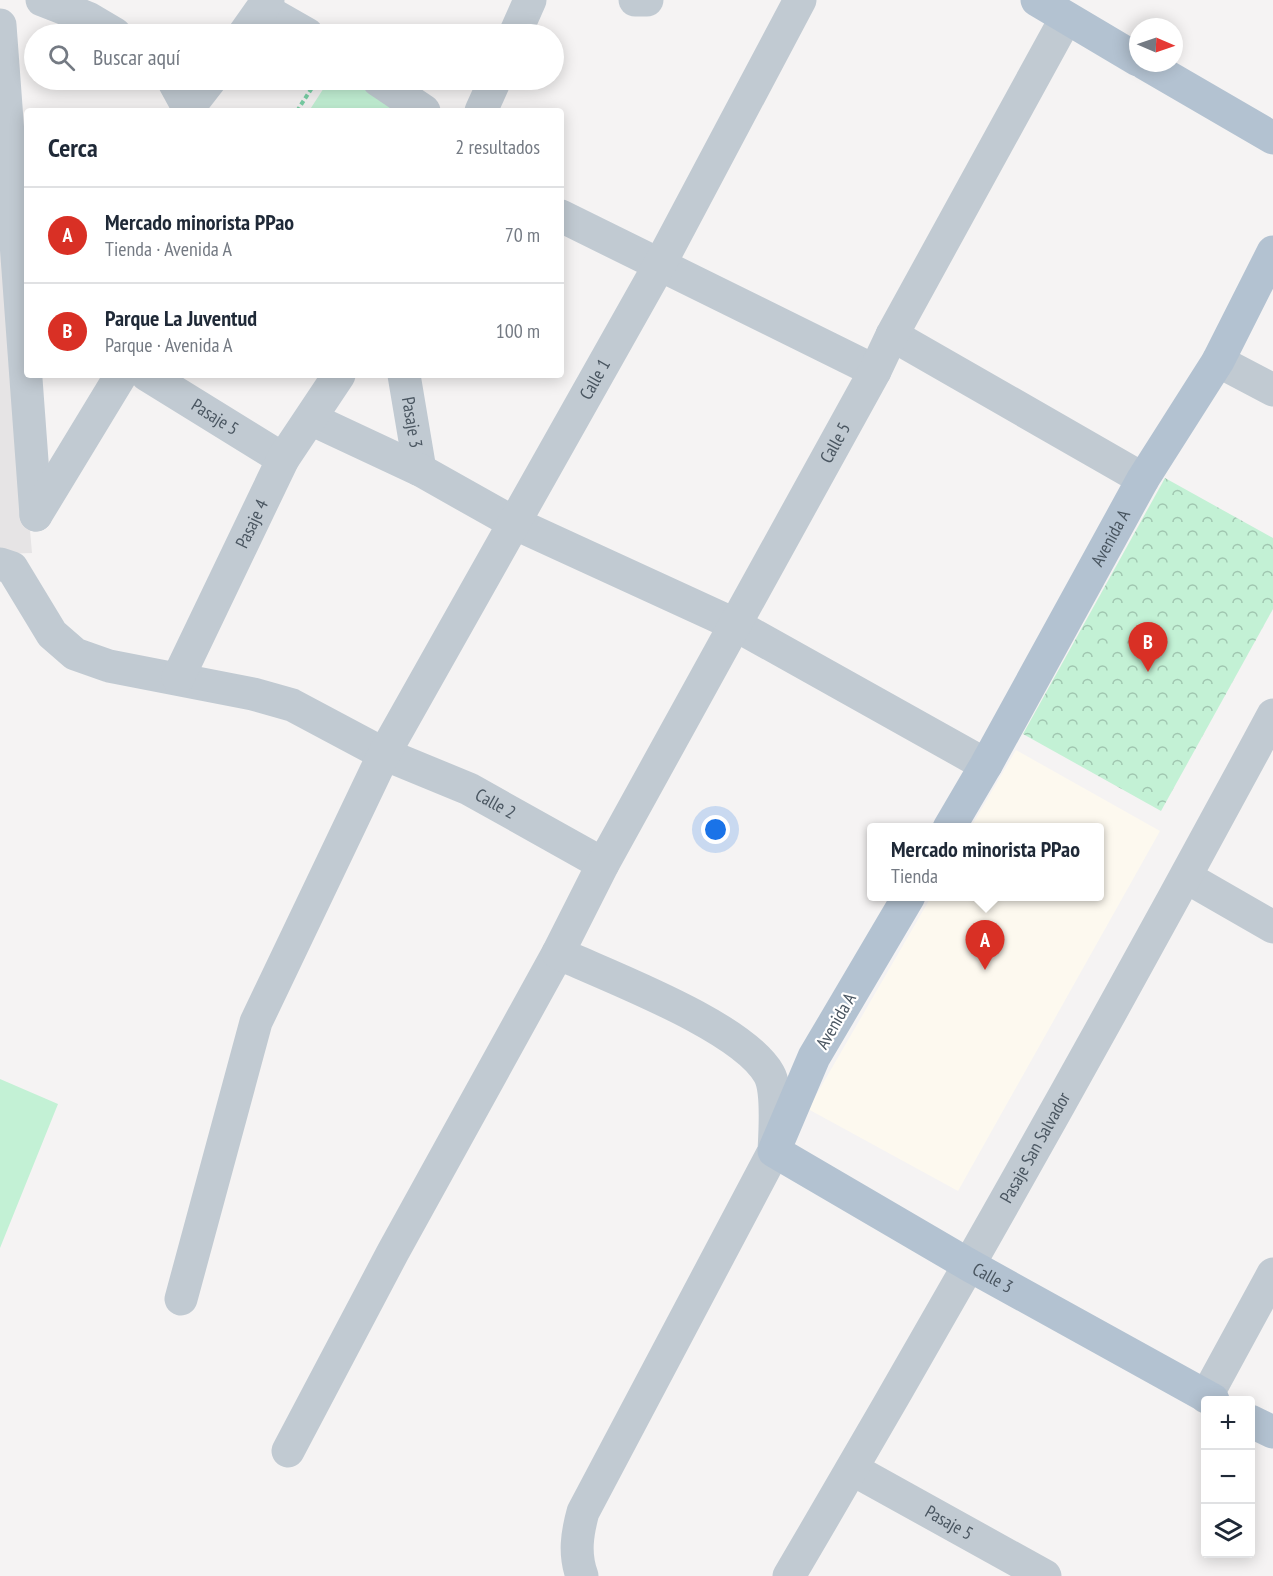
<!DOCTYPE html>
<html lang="es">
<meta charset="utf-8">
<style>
body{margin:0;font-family:"PT Sans Narrow",sans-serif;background:#f2f2f3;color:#1f2937}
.controls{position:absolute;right:18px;bottom:18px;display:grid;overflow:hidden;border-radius:6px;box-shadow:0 3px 15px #0003}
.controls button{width:54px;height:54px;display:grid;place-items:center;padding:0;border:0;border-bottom:2px solid #e0e1e3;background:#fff;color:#1f2937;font:30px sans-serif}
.compass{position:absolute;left:1129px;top:18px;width:54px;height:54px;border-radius:50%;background:#fff;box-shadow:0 3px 15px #0003;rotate:92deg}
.you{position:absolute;left:716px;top:830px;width:21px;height:21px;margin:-15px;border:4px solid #fff;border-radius:50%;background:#1a73e8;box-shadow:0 0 0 9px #1a73e833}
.badge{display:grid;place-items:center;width:39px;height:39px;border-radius:50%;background:#d93025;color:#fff;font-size:20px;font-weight:700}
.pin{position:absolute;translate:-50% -50px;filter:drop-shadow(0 2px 3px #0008)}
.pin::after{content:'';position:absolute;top:32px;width:21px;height:18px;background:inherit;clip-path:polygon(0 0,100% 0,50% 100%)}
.popup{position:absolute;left:867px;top:823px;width:237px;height:78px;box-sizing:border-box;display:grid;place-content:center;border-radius:6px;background:#fff;filter:drop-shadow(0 2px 4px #0005);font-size:20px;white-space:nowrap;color:#747a83}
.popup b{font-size:22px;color:#1f2937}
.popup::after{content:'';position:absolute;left:50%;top:100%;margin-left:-12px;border:12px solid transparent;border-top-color:#fff}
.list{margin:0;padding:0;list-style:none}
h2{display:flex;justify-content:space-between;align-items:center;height:78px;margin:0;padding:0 24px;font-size:26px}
h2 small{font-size:20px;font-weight:400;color:#747a83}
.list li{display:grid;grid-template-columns:39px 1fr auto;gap:18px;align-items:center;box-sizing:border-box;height:96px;padding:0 24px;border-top:2px solid #e0e1e3}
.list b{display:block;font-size:22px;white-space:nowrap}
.list p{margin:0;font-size:20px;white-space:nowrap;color:#747a83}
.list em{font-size:20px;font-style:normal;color:#747a83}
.icon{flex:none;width:33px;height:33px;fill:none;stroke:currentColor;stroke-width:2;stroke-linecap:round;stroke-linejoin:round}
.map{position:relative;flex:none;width:1273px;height:1576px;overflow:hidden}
.search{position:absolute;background:#fff;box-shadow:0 3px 15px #0003;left:24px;top:24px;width:540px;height:66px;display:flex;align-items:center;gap:15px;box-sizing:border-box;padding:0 21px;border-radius:33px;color:#747a83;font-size:22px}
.panel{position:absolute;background:#fff;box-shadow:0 3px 15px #0003;left:24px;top:108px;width:540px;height:270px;border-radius:6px}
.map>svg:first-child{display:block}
</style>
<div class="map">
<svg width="1273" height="1576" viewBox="0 0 1273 1576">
<defs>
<pattern id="park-crowns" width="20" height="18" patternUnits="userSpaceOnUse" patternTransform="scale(1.5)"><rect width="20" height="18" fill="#c3f1d5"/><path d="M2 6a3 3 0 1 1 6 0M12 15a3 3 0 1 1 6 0" fill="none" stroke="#a0c6b0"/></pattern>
</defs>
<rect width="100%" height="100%" fill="#f5f3f3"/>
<path fill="#fdf9ef" d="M1016 750 1160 831 958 1191 808 1109 931 897 1099 896V828L971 827Z"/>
<path fill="#e6e4e5" d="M0 189 32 553 0 554Z"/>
<path fill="#c3f1d5" d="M329 80H376L401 96 391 111H309Z
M0 1079 58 1104 0 1248Z"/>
<path fill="url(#park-crowns)" d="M1165 478 1273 538V609L1161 811 1023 734Z"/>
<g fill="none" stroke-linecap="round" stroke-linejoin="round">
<path stroke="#7ad0a6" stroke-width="4" stroke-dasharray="4.5 3" stroke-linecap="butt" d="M297 111 317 80"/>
<g stroke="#c1cad2" stroke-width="33">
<path d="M42 0 88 18 115 34"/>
<path d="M635 0H647"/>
<path d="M263 9 307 34"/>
<path d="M0 25 36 515"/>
<path d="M244 34 268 0"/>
<path d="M515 34 530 0"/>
<path d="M173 80 190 111"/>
<path d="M378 80 424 111"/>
<path d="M189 107 210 80"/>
<path d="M481 111 495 80"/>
<path d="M561 216 875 371"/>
<path d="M892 335 1143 479"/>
<path d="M1218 361 1273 390"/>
<path id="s1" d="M147 375 283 459"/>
<path id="s2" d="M404 375 420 470"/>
<path d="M311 419 420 470 514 523 734 624 986 765"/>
<path d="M36 515 121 375"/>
<path id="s3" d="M0 564 12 568 52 634 75 654 109 666 253 694 292 705 384 754 469 789 603 864"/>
<path id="s4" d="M178 678 283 459 339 375"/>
<path d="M1186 877 1273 927"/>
<path id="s5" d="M181 1299 256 1022 384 754 660 264 800 0"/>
<path d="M1206 1397 1273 1274"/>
<path d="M288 1451 393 1252 558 953"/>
<path id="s6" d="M852 1469 1045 1576"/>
<path id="s7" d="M582 1576C574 1554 577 1534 583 1512L774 1151C775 1132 778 1090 769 1074 742 1026 610 977 558 953L603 864 875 371 892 335 1066 18"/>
<path id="s8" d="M789 1576C956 1292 1117 1005 1273 715"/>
</g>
<g stroke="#b3c2d1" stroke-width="33">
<path d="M1037 0 1138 60"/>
<path d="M1144 63 1273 138"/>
<path id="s9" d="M949 828 986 765 1143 479 1218 361 1273 252"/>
<path id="s10" d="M909 896 814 1057 774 1151 969 1265 1213 1400"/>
<path d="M1250 1421 1273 1432"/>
</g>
</g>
<g text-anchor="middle" stroke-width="4.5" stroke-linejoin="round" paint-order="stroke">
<g font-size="18" fill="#4a5661" stroke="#fff">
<text dy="6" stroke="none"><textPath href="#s5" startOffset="1014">Calle 1</textPath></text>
<text dy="6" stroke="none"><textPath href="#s1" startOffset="80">Pasaje 5</textPath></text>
<text dy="6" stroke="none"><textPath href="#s2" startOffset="48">Pasaje 3</textPath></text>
<text dy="6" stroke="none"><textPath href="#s7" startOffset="1378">Calle 5</textPath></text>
<text dy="6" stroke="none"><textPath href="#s4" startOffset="171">Pasaje 4</textPath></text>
<text dy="6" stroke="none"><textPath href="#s9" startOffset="332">Avenida A</textPath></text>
<text dy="6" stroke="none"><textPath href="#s3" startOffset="570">Calle 2</textPath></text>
<text transform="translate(836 1021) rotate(-60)" y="6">Avenida A</text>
<text dy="6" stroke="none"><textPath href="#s8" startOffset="494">Pasaje San Salvador</textPath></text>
<text dy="6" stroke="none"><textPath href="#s10" startOffset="542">Calle 3</textPath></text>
<text dy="6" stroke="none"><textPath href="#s6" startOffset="111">Pasaje 5</textPath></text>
</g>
</g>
</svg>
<div class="controls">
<button>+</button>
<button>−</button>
<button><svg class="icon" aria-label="layers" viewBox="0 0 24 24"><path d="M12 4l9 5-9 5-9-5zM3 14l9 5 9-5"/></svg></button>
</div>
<svg class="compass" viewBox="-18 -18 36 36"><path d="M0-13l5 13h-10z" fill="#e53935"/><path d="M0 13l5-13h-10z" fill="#747a83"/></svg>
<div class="you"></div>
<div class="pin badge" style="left:985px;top:970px">A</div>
<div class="popup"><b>Mercado minorista PPao</b>Tienda</div>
<div class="pin badge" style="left:1148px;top:672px">B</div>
<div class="search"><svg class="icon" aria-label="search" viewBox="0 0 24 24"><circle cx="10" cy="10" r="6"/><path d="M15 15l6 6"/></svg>Buscar aquí</div>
<section class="panel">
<h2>Cerca<small>2 resultados</small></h2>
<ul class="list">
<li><span class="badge">A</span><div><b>Mercado minorista PPao</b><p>Tienda · Avenida A</p></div><em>70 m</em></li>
<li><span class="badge">B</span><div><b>Parque La Juventud</b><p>Parque · Avenida A</p></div><em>100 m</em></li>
</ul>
</section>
</div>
